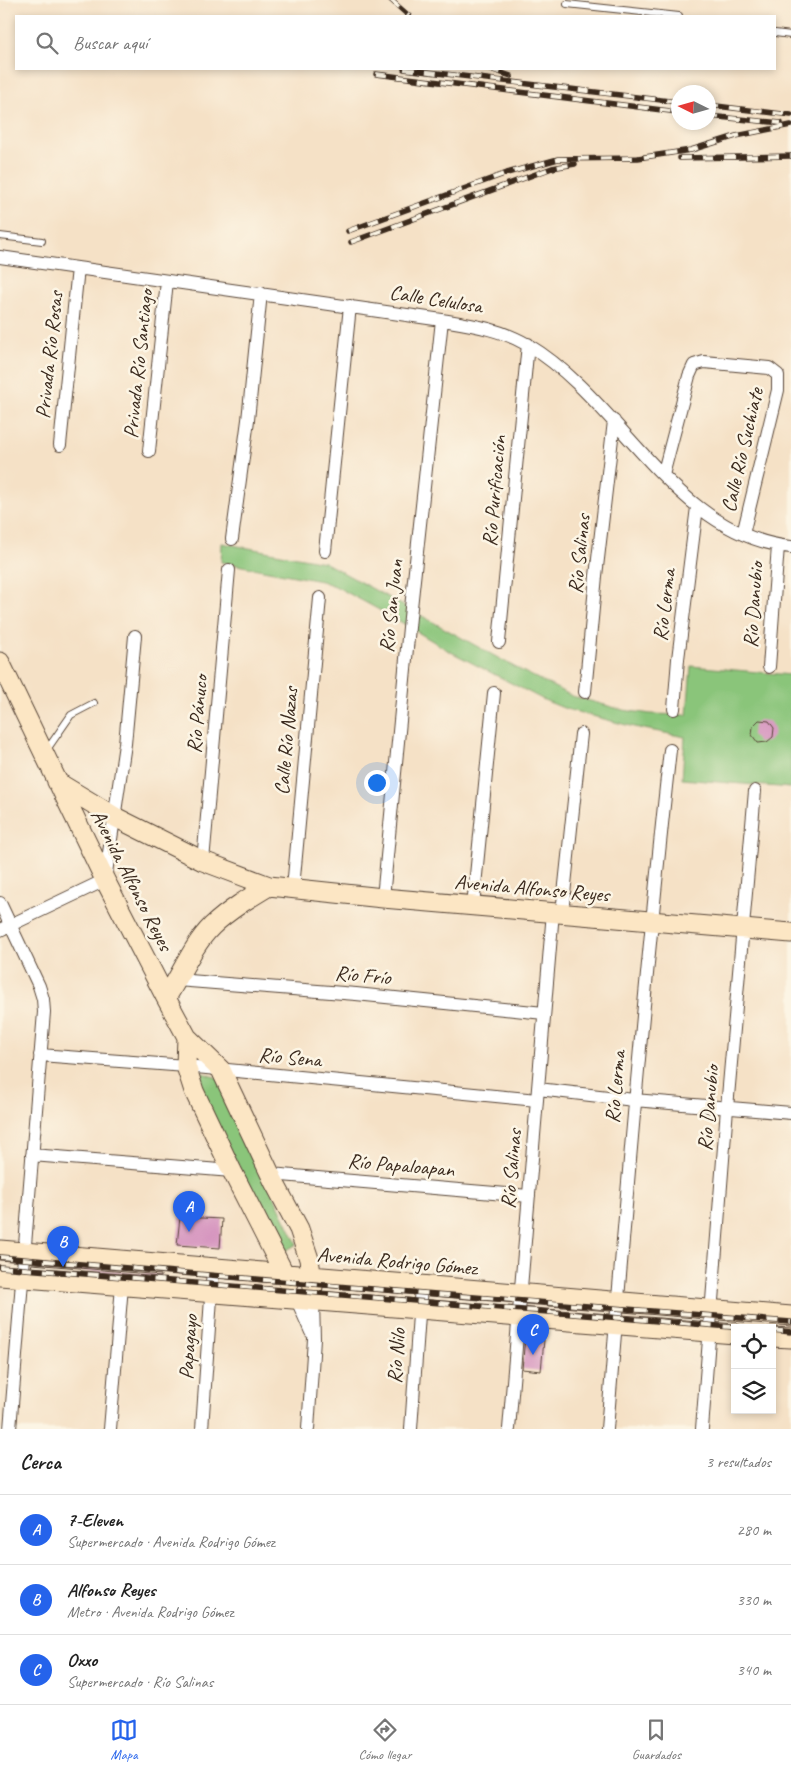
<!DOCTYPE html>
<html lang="es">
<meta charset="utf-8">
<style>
body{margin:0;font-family:Caveat,sans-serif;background:#f2f2f2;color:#222}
.controls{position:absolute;right:15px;bottom:15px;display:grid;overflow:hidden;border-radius:0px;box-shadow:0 2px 8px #0003}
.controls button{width:45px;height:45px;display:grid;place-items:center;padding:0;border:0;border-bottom:1px solid #e0e0e0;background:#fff;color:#222;font:25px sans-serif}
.compass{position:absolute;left:671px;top:85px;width:45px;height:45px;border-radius:50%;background:#fff;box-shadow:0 2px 8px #0003;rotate:275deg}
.you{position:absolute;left:376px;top:782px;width:18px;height:18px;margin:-12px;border:4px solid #fff;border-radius:50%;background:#1a73e8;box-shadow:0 0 0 8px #1a73e833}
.badge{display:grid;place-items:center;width:32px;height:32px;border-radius:50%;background:#2563eb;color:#fff;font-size:16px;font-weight:700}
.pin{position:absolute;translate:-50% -41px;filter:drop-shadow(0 1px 2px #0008)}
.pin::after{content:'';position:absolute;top:26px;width:18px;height:15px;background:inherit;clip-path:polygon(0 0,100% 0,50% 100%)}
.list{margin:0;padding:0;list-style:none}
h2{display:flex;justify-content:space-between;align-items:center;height:65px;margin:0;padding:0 20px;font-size:21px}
h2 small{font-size:16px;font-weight:400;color:#767676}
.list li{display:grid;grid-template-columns:32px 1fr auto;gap:15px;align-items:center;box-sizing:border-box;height:70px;padding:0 20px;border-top:1px solid #e0e0e0}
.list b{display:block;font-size:19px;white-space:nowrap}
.list p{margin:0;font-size:16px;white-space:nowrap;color:#767676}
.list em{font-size:16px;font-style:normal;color:#767676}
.icon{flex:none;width:28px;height:28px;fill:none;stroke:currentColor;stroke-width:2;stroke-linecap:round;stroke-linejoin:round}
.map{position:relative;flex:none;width:791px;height:1429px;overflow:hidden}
.search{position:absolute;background:#fff;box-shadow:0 2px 8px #0003;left:15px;right:15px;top:15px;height:55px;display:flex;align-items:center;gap:12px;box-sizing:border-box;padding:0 18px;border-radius:0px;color:#767676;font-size:19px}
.sheet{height:275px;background:#fff}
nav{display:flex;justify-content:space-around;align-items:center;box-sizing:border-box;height:70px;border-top:1px solid #e0e0e0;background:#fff;font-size:14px;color:#767676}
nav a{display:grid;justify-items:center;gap:2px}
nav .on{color:#2563eb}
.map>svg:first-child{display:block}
</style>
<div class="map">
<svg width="791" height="1429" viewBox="0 0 791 1429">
<rect width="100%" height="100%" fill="#fcf5e5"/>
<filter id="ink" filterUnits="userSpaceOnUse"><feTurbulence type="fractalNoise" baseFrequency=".02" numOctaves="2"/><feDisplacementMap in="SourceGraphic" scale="10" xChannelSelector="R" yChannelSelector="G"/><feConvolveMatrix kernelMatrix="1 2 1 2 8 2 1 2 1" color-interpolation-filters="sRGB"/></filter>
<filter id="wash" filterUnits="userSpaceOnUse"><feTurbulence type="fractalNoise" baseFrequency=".0096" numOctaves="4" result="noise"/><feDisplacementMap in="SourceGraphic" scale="20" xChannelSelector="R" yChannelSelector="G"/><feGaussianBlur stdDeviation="1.12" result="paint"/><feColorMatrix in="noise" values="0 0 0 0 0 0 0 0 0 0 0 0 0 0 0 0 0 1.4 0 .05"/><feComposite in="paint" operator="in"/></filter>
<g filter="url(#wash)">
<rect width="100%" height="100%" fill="#f5e1c6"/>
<path fill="#8ac57a" stroke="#62784c" d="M222 543 324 562 520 670 572 696 623 710 651 714 687 715 691 666 791 675V788L682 779 685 737 634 727 566 709 544 700 449 651 396 619 335 586 321 581 221 562Z
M203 1073 218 1078 297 1244 282 1253 192 1075Z"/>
<g id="blocks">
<path fill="#d491bd" d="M759 720 769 721 774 728 773 737 767 742 758 743 752 735 753 726Z
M180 1217 222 1219 220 1248 177 1245Z
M32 1264 161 1275V1277L31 1267Z
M525 1338 544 1340 541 1371 522 1369Z"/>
</g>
</g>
<g filter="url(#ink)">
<use href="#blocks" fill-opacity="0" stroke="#574537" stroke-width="1"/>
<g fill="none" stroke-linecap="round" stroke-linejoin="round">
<defs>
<path id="lane" d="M567 4 679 16
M775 33 791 35
M0 236 42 241
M46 751 71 715 94 703"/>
<path id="street" d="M0 257 442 320C472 325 501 329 528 345 621 400 674 535 791 547
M60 445 78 268
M149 451 167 281
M663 475 689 376 694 365 704 362 769 368 778 375V390L743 534
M232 539 248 420 261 293
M325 551 350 306
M499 642 528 344
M769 667 778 546
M585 692 596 576 614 421
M674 709 678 659 697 507
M203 861 229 570
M293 888 320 598
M383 898 410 617 442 320
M0 903 39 986 43 999 44 1012 10 1429
M473 906 494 693
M562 913 581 734
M0 930 105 880 125 744 135 636
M177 980 356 994 544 1013
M40 1055 186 1066 537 1100
M538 1089 634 1100 791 1113
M32 1155 232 1171
M270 1174 529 1196
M297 1300 311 1332
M110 1429 122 1286
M202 1429 213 1269
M308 1429 314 1339 313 1301
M411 1429 421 1286
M509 1429 553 912
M607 1429C626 1202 645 976 670 750
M702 1429 727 1108 755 791"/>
<path id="secondary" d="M0 662 105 880 166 998 187 1037 221 1070 274 1182 299 1229 309 1259 313 1287
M57 782 115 817 203 861 269 886 383 898 791 933
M166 998C181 975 192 946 212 926 229 910 249 898 269 886
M187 1037 186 1066 194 1091 232 1171 289 1283
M0 1250 791 1316
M0 1276 735 1334
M772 1337 791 1338"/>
</defs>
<use href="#lane" stroke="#574537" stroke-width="8"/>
<use href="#street" stroke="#574537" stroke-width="14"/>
<use href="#secondary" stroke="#574537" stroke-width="21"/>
<use href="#lane" stroke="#fff" stroke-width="6"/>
<use href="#street" stroke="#fff" stroke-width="12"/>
<use href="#secondary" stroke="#fce6c4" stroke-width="19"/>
<defs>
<path id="rail" d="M391 0 409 16
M404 69 678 102
M490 69 511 76
M376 74 678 112
M708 105 791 115
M708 116 781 123
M680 158 791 156
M348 231 507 173 558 159 638 158 691 150 736 136 791 125
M351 242 552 168 575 164
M0 1257 348 1287 791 1322
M0 1267 743 1328
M772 1330 791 1332"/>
</defs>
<use href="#rail" stroke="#3b2a1e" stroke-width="5.5"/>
<use href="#rail" stroke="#fcf5e5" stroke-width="4" stroke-dasharray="11" stroke-linecap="butt"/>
</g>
</g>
<g text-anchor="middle" stroke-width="5" stroke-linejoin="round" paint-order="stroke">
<g font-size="21" fill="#3b2a1e" stroke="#fcf5e5">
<text transform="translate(436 299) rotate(9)" y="7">Calle Celulosa</text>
<text transform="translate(49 355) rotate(-84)" y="7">Privada Río Rosas</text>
<text transform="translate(138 364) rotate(-84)" y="7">Privada Río Santiago</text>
<text transform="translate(742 450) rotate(-77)" y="7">Calle Río Suchiate</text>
<text transform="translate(494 491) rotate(-85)" y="7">Río Purificación</text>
<text transform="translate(579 554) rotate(-84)" y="7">Río Salinas</text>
<text transform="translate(664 605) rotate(-83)" y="7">Río Lerma</text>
<text transform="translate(753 605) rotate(-86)" y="7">Río Danubio</text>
<text transform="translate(391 606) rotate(-84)" y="7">Río San Juan</text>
<text transform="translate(197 714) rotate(-85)" y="7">Río Pánuco</text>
<text transform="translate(286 741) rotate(-85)" y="7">Calle Río Nazas</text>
<text transform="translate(132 880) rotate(63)" y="7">Avenida Alfonso Reyes</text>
<text transform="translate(532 888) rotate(5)" y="7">Avenida Alfonso Reyes</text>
<text transform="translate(363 975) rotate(5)" y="7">Río Frío</text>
<text transform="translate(290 1057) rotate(5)" y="7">Río Sena</text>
<text transform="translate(615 1087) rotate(-85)" y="7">Río Lerma</text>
<text transform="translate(708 1108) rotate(-85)" y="7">Río Danubio</text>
<text transform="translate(401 1165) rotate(5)" y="7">Río Papaloapan</text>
<text transform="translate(511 1169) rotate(-85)" y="7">Río Salinas</text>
<text transform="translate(397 1261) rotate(5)" y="7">Avenida Rodrigo Gómez</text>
<text transform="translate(188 1347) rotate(-86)" y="7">Papagayo</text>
<text transform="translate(396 1356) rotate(-86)" y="7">Río Nilo</text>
</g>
</g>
</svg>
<div class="controls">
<button><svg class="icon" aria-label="locate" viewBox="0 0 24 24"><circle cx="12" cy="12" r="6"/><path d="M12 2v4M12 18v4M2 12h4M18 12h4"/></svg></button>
<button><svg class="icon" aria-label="layers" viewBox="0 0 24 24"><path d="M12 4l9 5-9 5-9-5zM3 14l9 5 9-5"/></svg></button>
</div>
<svg class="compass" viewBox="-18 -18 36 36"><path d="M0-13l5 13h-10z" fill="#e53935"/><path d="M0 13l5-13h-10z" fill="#767676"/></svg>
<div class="you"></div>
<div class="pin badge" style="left:189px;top:1232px">A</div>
<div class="pin badge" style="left:63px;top:1267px">B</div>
<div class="pin badge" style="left:533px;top:1355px">C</div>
<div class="search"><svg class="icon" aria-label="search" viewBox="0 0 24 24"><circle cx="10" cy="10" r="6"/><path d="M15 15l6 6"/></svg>Buscar aquí</div>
</div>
<section class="sheet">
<h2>Cerca<small>3 resultados</small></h2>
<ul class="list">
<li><span class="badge">A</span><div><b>7-Eleven</b><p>Supermercado · Avenida Rodrigo Gómez</p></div><em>280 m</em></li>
<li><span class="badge">B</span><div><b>Alfonso Reyes</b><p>Metro · Avenida Rodrigo Gómez</p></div><em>330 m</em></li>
<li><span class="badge">C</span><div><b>Oxxo</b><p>Supermercado · Río Salinas</p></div><em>340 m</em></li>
</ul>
</section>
<nav>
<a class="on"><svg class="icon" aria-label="map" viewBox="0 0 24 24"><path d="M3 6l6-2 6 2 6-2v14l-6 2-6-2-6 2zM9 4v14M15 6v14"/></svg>Mapa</a>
<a><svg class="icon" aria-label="directions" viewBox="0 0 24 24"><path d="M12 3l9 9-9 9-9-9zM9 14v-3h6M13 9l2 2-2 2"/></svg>Cómo llegar</a>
<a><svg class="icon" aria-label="saved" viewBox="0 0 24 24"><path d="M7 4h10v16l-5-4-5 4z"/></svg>Guardados</a>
</nav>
